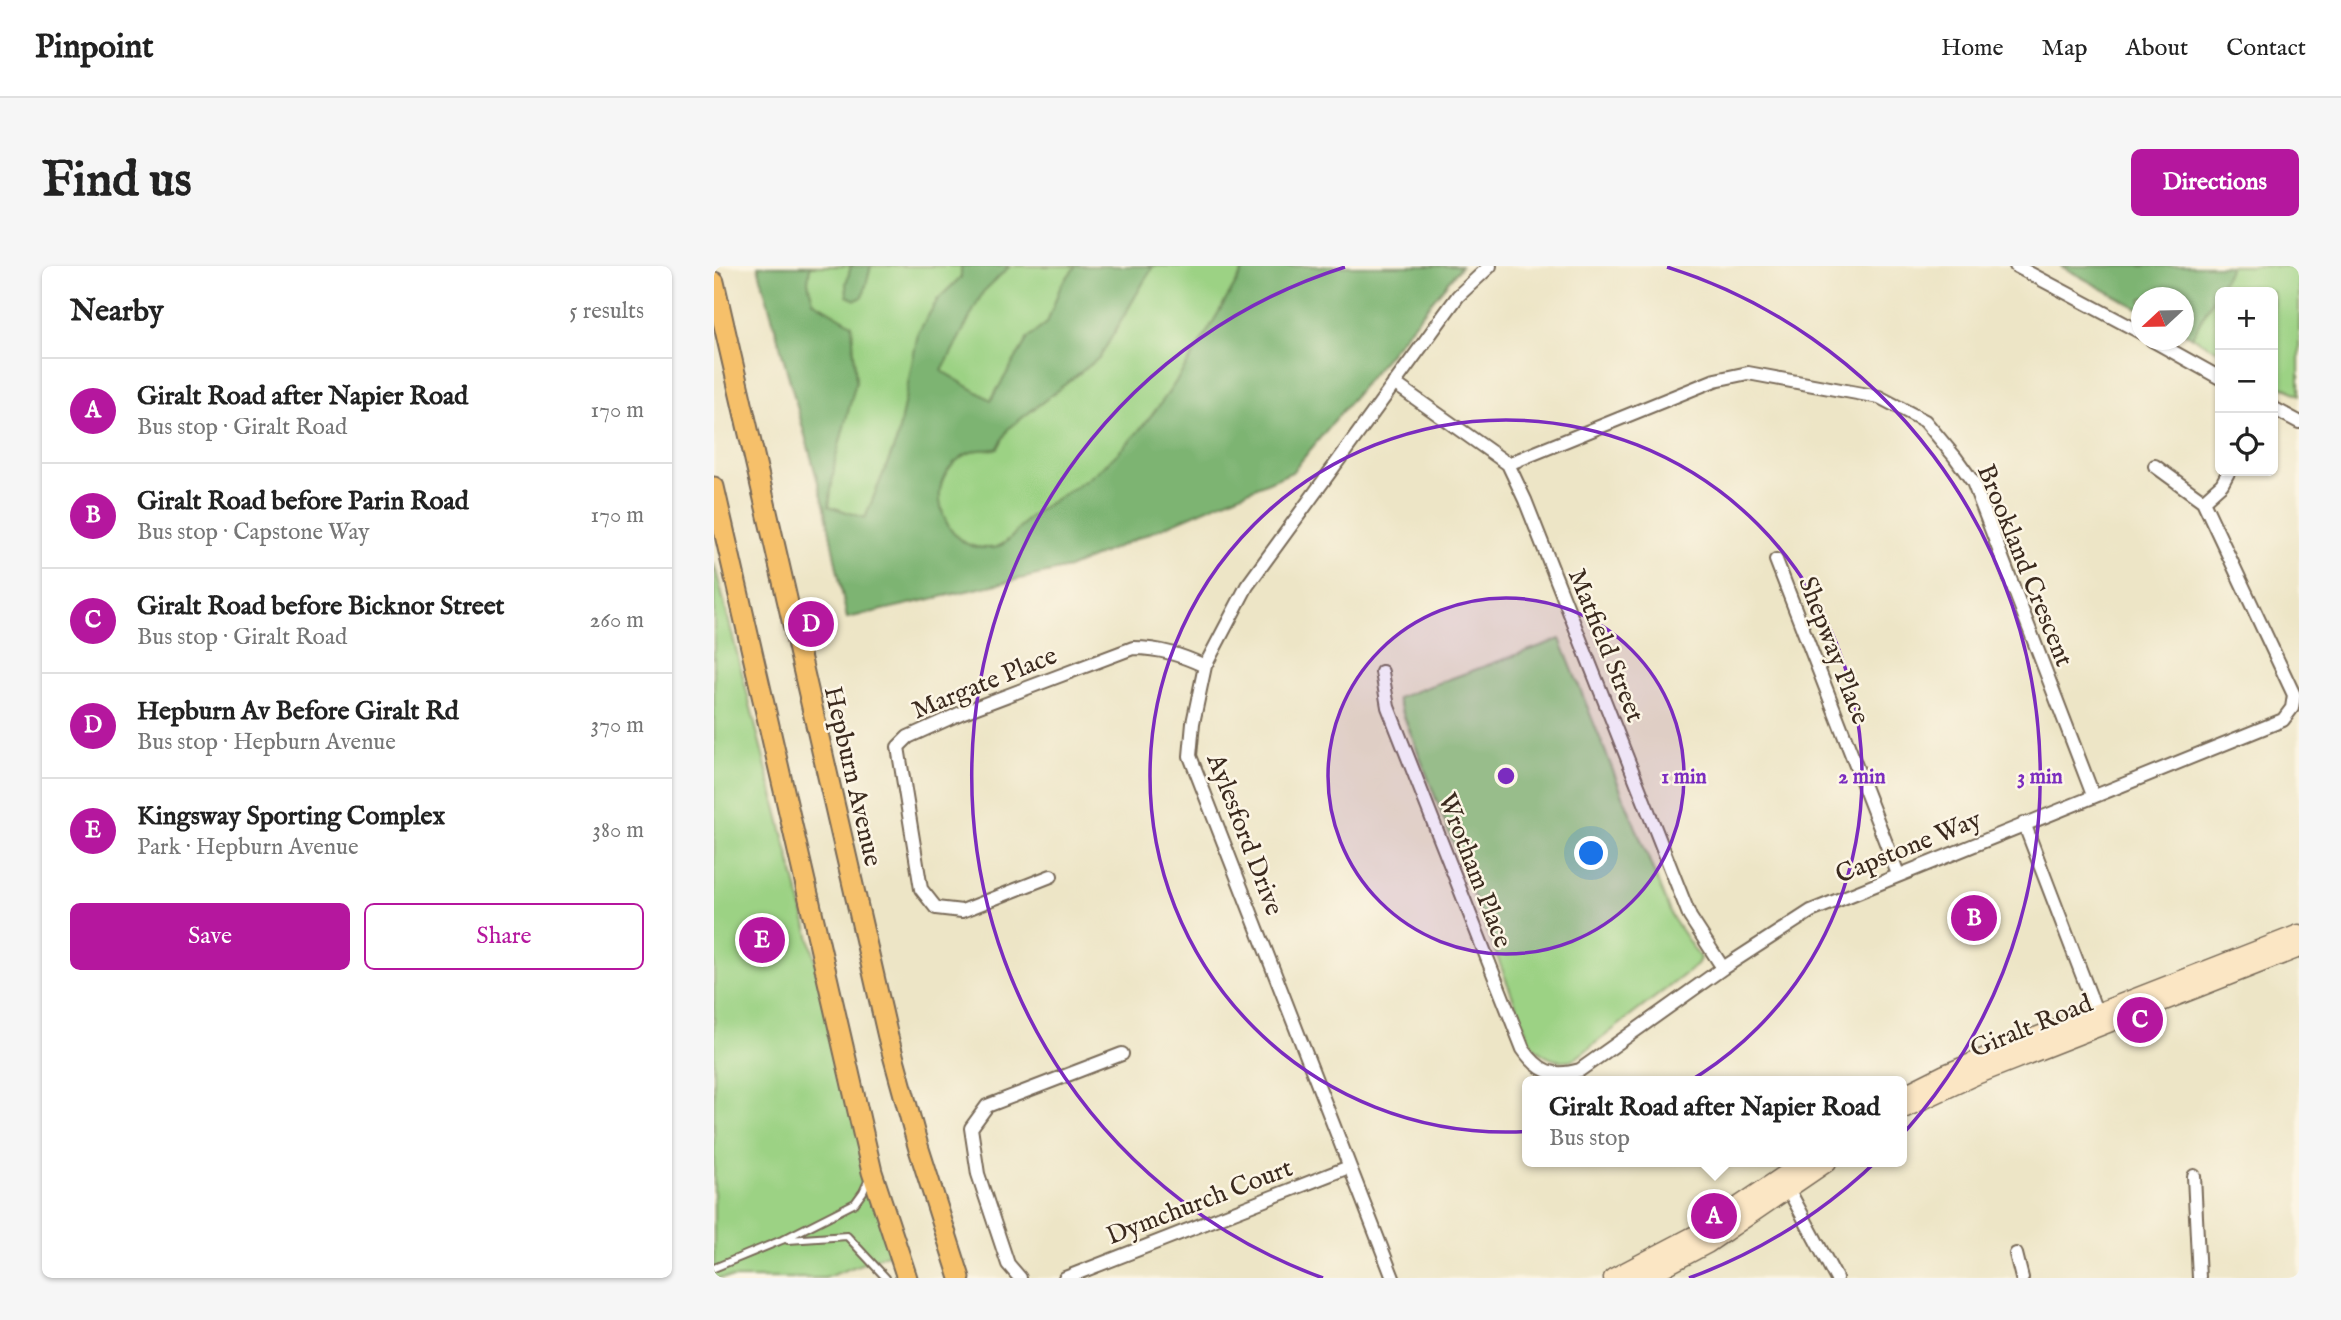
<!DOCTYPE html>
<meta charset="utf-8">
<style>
body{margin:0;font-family:"IM FELL English",serif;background:#f6f6f6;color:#222}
.controls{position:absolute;right:21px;top:21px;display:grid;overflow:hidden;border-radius:10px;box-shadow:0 2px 5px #0004}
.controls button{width:63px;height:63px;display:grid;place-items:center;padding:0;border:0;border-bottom:2px solid #e0e0e0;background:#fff;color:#222;font:35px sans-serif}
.compass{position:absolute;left:1417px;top:21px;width:63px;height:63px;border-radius:50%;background:#fff;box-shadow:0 2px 5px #0004;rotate:248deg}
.you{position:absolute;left:878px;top:588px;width:24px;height:24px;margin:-18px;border:5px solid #fff;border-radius:50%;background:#1a73e8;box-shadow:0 0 0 10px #1a73e833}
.badge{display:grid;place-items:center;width:46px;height:46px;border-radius:50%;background:#b5179e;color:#fff;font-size:23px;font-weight:700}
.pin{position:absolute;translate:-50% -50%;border:4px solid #fff;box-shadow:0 2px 7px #0006}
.popup{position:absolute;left:808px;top:810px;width:385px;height:91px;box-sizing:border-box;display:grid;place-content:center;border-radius:10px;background:#fff;filter:drop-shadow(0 2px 5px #0005);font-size:23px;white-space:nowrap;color:#767676}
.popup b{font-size:26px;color:#222}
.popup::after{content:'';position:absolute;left:50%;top:100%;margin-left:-14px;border:14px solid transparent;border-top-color:#fff}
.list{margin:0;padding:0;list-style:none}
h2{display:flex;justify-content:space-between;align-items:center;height:91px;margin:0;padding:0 28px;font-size:30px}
h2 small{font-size:23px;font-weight:400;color:#767676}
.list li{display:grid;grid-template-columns:46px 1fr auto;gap:21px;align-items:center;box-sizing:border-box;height:105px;padding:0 28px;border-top:2px solid #e0e0e0}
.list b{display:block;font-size:26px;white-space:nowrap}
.list p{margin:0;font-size:23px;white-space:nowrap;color:#767676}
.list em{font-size:23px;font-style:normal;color:#767676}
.actions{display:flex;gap:14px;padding:21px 28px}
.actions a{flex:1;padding:16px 0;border:2px solid #b5179e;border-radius:10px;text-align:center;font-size:24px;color:#b5179e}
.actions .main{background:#b5179e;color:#fff}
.icon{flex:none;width:38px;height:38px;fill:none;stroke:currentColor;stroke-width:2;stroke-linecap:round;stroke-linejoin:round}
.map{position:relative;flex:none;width:1585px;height:1012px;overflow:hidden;border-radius:10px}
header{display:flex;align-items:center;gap:42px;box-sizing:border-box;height:98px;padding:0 35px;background:#fff;border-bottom:2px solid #e0e0e0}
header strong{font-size:33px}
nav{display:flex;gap:38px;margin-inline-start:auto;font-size:24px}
.intro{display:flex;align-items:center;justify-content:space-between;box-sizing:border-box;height:168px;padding:0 42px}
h1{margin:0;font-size:49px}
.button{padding:18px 32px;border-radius:10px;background:#b5179e;color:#fff;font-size:24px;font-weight:700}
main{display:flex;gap:42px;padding:0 42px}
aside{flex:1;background:#fff;border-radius:10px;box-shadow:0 2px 5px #0004}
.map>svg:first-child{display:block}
</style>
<header>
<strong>Pinpoint</strong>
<nav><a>Home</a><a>Map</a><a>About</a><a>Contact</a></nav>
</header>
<div class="intro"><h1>Find us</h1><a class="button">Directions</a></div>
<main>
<aside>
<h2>Nearby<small>5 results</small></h2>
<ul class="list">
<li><span class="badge">A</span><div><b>Giralt Road after Napier Road</b><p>Bus stop · Giralt Road</p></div><em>170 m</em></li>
<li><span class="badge">B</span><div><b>Giralt Road before Parin Road</b><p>Bus stop · Capstone Way</p></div><em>170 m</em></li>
<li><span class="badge">C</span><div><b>Giralt Road before Bicknor Street</b><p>Bus stop · Giralt Road</p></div><em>260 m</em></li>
<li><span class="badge">D</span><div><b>Hepburn Av Before Giralt Rd</b><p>Bus stop · Hepburn Avenue</p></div><em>370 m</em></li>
<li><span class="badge">E</span><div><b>Kingsway Sporting Complex</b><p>Park · Hepburn Avenue</p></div><em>380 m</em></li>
</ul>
<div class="actions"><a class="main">Save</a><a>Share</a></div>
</aside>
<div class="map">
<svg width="1585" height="1012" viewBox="0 0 1585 1012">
<rect width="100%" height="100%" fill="#fcf5e5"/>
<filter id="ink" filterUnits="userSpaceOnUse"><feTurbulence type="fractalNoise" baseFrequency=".0143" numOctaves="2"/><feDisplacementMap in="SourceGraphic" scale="14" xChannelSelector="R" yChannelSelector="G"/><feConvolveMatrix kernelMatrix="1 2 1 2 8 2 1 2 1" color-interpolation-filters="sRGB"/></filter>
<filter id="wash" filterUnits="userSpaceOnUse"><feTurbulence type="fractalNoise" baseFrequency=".00686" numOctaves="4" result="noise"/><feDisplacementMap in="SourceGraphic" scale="28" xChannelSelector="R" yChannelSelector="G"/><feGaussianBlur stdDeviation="1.57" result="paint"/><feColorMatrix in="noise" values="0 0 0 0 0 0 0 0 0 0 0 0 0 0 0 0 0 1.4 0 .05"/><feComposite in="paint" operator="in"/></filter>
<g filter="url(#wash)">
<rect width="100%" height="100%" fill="#ede5c6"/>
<path fill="#9cd284" stroke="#6c7e51" stroke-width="2" d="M44 0H747L578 206 354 302 133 352 111 241Z
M1347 0H1585V129L1559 115V26H1506V86L1470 66V32H1428L1427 44Z
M0 297 176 987 111 1012H0Z
M846 373 958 651 986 692 983 699 862 792C844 799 829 791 817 778L683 432Z"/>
<path fill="#7db472" stroke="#5c6f48" stroke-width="2" d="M44 0H96L94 16 99 35 138 58 142 116 121 195 115 240 151 252 183 174 204 67 224 33 247 11V0H296L269 26 228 105 277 134 314 72 333 57 347 19 362 0H439L386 91 294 163 284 182C277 185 271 183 264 184 239 190 221 213 227 240 232 263 246 282 272 282 274 282 281 282 283 281 297 276 306 259 318 249 339 233 364 222 384 205 450 150 488 73 532 0H747L578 206 354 302 133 352 111 241Z
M137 0H157L149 31 142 34 133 30 132 18Z
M1347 0H1517L1478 71 1470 66V32H1428L1427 44Z"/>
</g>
<g filter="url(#ink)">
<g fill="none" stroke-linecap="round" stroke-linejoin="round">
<defs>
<path id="lane" d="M74 974 133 970 172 1012
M0 1002 68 974 141 937 149 926 155 913"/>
<path id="street" d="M1302 0 1428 67
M1438 74 1506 112
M680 117 794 198 811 234 976 651 1009 702
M1559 142 1585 156
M794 198 1001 114 1034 107 1165 131 1211 155 1241 191 1259 216 1379 529
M1489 235 1508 218 1515 205
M1062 294 1184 608
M668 406 674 441 809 783C825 806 839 812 866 804L1009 702 1097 645 1569 454 1578 442 1580 429 1489 235 1441 200
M1310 557 1385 753
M337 610 248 645 222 642 207 623 184 481 194 471 247 447 419 382C446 382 467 389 491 400
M1480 910 1485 1012
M1071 917 1122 1012
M1302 988 1308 1012
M306 1012 294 998 264 908 257 862 273 840 408 788
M351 1012 635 901
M679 1012 476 490 479 457 491 400 533 320 744 30 776 0"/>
<path id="secondary" d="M1187 830 1231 808 1291 783 1585 668
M1187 844 1262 809 1585 682
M899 1012 985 967 1090 896
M929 1012 993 978 1113 896"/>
<path id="primary" d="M0 16 174 771 204 880 246 1012
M0 221 158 906 193 1012"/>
</defs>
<use href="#lane" stroke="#796b59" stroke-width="10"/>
<use href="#street" stroke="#796b59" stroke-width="16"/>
<use href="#secondary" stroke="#796b59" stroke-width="21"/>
<use href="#primary" stroke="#796b59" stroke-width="23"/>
<use href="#lane" stroke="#fff" stroke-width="6"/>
<use href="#street" stroke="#fff" stroke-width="12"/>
<use href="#secondary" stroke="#fbe6c4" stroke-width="18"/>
<use href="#primary" stroke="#f6c06b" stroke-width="19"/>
</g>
</g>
<circle cx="792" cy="510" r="178" fill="#7b2cbf" fill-opacity=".12"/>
<g fill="none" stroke="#7b2cbf" stroke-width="3.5">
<circle cx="792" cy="510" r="178"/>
<circle cx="792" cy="510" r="356"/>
<path d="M609 1012A534 534 0 0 1 631 1M953 1A534 534 0 0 1 975 1012"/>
</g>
<g text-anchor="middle" stroke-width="5" stroke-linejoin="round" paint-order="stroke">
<g font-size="26" fill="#3b2a1e" stroke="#fcf5e5">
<text transform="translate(1312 299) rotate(68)" y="9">Brookland Crescent</text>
<text transform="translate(893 379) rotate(68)" y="9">Matfield Street</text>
<text transform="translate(1121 384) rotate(69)" y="9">Shepway Place</text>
<text transform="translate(270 416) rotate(-22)" y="9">Margate Place</text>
<text transform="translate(140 510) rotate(77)" y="9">Hepburn Avenue</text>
<text transform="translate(532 568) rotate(69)" y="9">Aylesford Drive</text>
<text transform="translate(1194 580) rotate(-22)" y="9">Capstone Way</text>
<text transform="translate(762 604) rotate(69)" y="9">Wrotham Place</text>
<text transform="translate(1317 759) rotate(-22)" y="9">Giralt Road</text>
<text transform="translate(485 935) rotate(-21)" y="9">Dymchurch Court</text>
</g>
</g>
<circle cx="792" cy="510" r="10" fill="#7b2cbf" stroke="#fcf5e5" stroke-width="3.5"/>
<g font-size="21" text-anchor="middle" font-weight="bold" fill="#7b2cbf" stroke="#fcf5e5" stroke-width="5" stroke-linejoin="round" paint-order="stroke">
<text x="970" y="517">1 min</text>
<text x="1148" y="517">2 min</text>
<text x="1326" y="517">3 min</text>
</g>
</svg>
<div class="controls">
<button>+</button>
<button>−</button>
<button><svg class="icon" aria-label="locate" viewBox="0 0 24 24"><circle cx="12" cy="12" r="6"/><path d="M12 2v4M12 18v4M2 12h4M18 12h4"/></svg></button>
</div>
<svg class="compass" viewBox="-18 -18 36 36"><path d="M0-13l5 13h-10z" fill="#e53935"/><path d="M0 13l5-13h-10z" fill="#767676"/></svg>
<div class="you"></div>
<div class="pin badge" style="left:1000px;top:950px">A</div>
<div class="popup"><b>Giralt Road after Napier Road</b>Bus stop</div>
<div class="pin badge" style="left:1260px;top:652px">B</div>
<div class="pin badge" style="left:1426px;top:754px">C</div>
<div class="pin badge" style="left:97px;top:358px">D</div>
<div class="pin badge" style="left:48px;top:674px">E</div>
</div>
</main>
